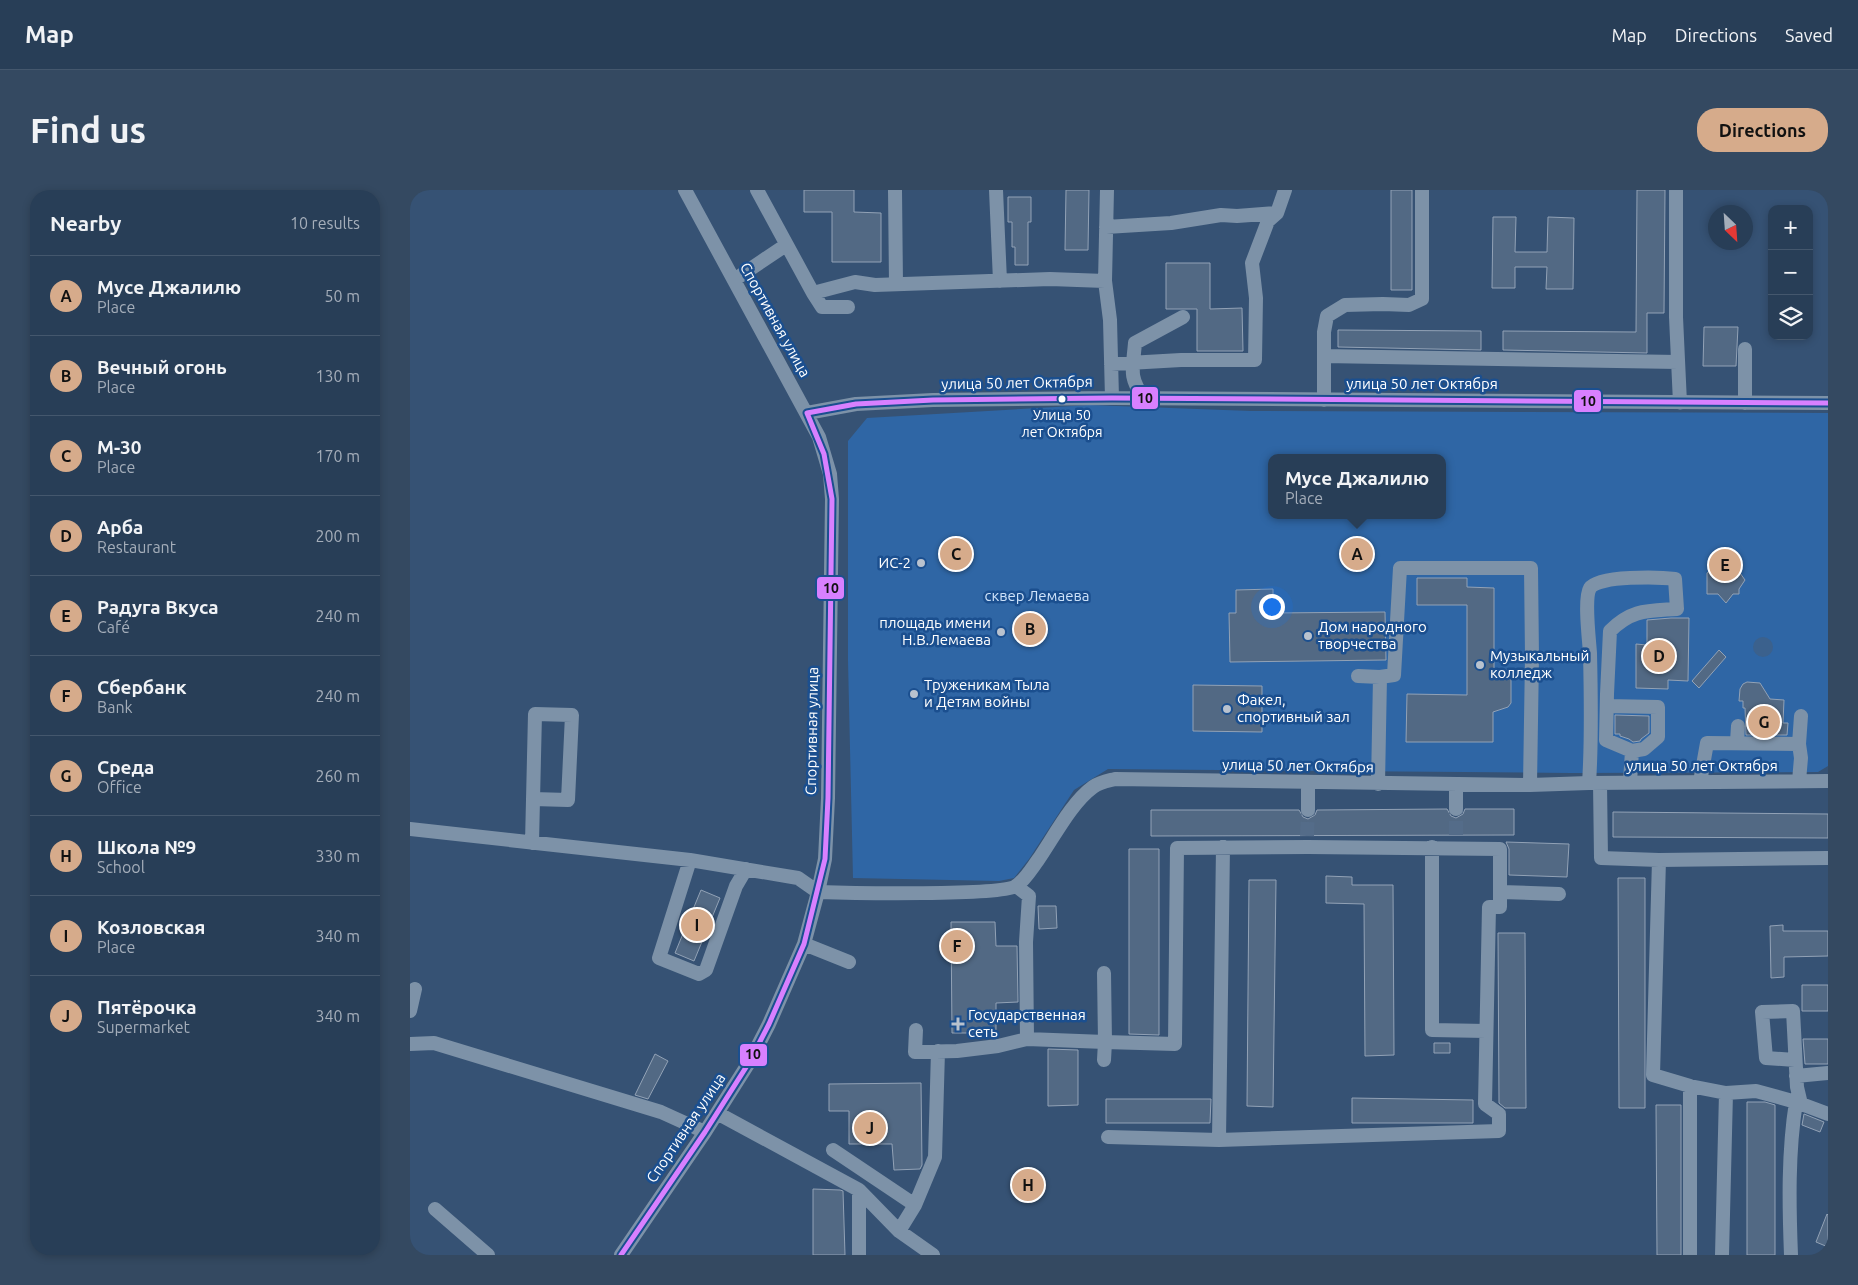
<!DOCTYPE html>
<meta charset="utf-8">
<style>
body{margin:0;font-family:Ubuntu,sans-serif;background:#344961;color:#f1f3f6}
.controls{position:absolute;right:15px;top:15px;display:grid;overflow:hidden;border-radius:10px;box-shadow:0 2px 8px #0003}
.controls button{width:45px;height:45px;display:grid;place-items:center;padding:0;border:0;border-bottom:1px solid #44576d;background:#283e57;color:#f1f3f6;font:25px sans-serif}
.compass{position:absolute;left:1298px;top:15px;width:45px;height:45px;border-radius:50%;background:#283e57;box-shadow:0 2px 8px #0003;rotate:155deg}
.you{position:absolute;left:861px;top:416px;width:18px;height:18px;margin:-12px;border:4px solid #fff;border-radius:50%;background:#1a73e8;box-shadow:0 0 0 8px #1a73e833}
.badge{display:grid;place-items:center;width:32px;height:32px;border-radius:50%;background:#d6ab8b;color:#111;font-size:16px;font-weight:700}
.pin{position:absolute;translate:-50% -50%;border:2px solid #fff;box-shadow:0 1px 5px #0006}
.popup{position:absolute;left:858px;top:264px;width:178px;height:65px;box-sizing:border-box;display:grid;place-content:center;border-radius:10px;background:#283e57;filter:drop-shadow(0 1px 4px #0005);font-size:16px;white-space:nowrap;color:#a5aeba}
.popup b{font-size:19px;color:#f1f3f6}
.popup::after{content:'';position:absolute;left:50%;top:100%;margin-left:-10px;border:10px solid transparent;border-top-color:#283e57}
.list{margin:0;padding:0;list-style:none}
h2{display:flex;justify-content:space-between;align-items:center;height:65px;margin:0;padding:0 20px;font-size:21px}
h2 small{font-size:16px;font-weight:400;color:#a5aeba}
.list li{display:grid;grid-template-columns:32px 1fr auto;gap:15px;align-items:center;box-sizing:border-box;height:80px;padding:0 20px;border-top:1px solid #44576d}
.list b{display:block;font-size:19px;white-space:nowrap}
.list p{margin:0;font-size:16px;white-space:nowrap;color:#a5aeba}
.list em{font-size:16px;font-style:normal;color:#a5aeba}
.icon{flex:none;width:28px;height:28px;fill:none;stroke:currentColor;stroke-width:2;stroke-linecap:round;stroke-linejoin:round}
.map{position:relative;flex:none;width:1418px;height:1065px;overflow:hidden;border-radius:20px}
header{display:flex;align-items:center;gap:30px;box-sizing:border-box;height:70px;padding:0 25px;background:#283e57;border-bottom:1px solid #44576d}
header strong{font-size:24px}
nav{display:flex;gap:28px;margin-inline-start:auto;font-size:18px}
.intro{display:flex;align-items:center;justify-content:space-between;box-sizing:border-box;height:120px;padding:0 30px}
h1{margin:0;font-size:35px}
.button{padding:12px 22px;border-radius:20px;background:#d6ab8b;color:#111;font-size:18px;font-weight:700}
main{display:flex;gap:30px;padding:0 30px}
aside{flex:1;background:#283e57;border-radius:20px;box-shadow:0 2px 8px #0003}
.map>svg:first-child{display:block}
</style>
<header>
<strong>Map</strong>
<nav><a>Map</a><a>Directions</a><a>Saved</a></nav>
</header>
<div class="intro"><h1>Find us</h1><a class="button">Directions</a></div>
<main>
<aside>
<h2>Nearby<small>10 results</small></h2>
<ul class="list">
<li><span class="badge">A</span><div><b>Мусе Джалилю</b><p>Place</p></div><em>50 m</em></li>
<li><span class="badge">B</span><div><b>Вечный огонь</b><p>Place</p></div><em>130 m</em></li>
<li><span class="badge">C</span><div><b>М-30</b><p>Place</p></div><em>170 m</em></li>
<li><span class="badge">D</span><div><b>Арба</b><p>Restaurant</p></div><em>200 m</em></li>
<li><span class="badge">E</span><div><b>Радуга Вкуса</b><p>Café</p></div><em>240 m</em></li>
<li><span class="badge">F</span><div><b>Сбербанк</b><p>Bank</p></div><em>240 m</em></li>
<li><span class="badge">G</span><div><b>Среда</b><p>Office</p></div><em>260 m</em></li>
<li><span class="badge">H</span><div><b>Школа №9</b><p>School</p></div><em>330 m</em></li>
<li><span class="badge">I</span><div><b>Козловская</b><p>Place</p></div><em>340 m</em></li>
<li><span class="badge">J</span><div><b>Пятёрочка</b><p>Supermarket</p></div><em>340 m</em></li>
</ul>
</aside>
<div class="map">
<svg width="1418" height="1065" viewBox="0 0 1418 1065">
<rect width="100%" height="100%" fill="#365274"/>
<path fill="#2f66a5" fill-rule="evenodd" d="M680 215 841 221 1418 223V576L1408 582 1161 583 698 579 664 600 619 669 604 688 589 691 443 688 438 471V251L457 228ZM862 268H1032V325H862Z"/>
<path fill="#3b618d" d="M1343 457a10 10 0 1 1 20 0a10 10 0 1 1-20 0Z"/>
<path fill="#526984" stroke="#92a2b6" d="M394 0H444V22L471 23V72H422V22H394Z
M656 0H679L678 60H655Z
M981 0H1002V100H981Z
M1227 0H1255L1254 123H1237V163L1093 160V141L1226 142Z
M598 7H621V32H618V75H605V57H602V32H598Z
M1083 27H1106L1105 62H1137L1138 27 1164 28 1163 99H1136L1137 77H1105V98H1082Z
M756 73H800V119L832 118 833 161H787V119H756Z
M1294 137H1328L1326 176H1293Z
M928 140 1071 141V160L928 157Z
M1316 367 1324 377H1330V383L1335 390 1329 399V404H1323L1316 413 1308 404H1297V383Z
M1007 388H1057V397L1084 398V480H1101V513L1098 517 1083 522V552H996L997 504 1057 505V415H1007Z
M863 399V423L975 422 976 470 820 472 819 423H826V400Z
M1261 428H1279L1278 491 1258 490V499L1226 498V454L1237 455V430Z
M1309 460 1316 467 1289 498 1282 491Z
M1337 492 1350 493 1360 509 1374 510 1373 533H1378L1377 545H1336L1335 518H1333V511H1329L1330 499 1333 494Z
M783 495 852 496V542L783 541Z
M1205 525 1239 526V543L1231 549 1230 551 1223 552 1219 549 1210 546V544H1205Z
M1037 619 1041 626 1046 628 1053 624 1055 619H1104V645L741 646V620H889L893 627 898 629 905 625 907 620Z
M1203 622 1418 624V648L1203 647Z
M1096 652 1159 654 1157 687 1099 685V659Z
M719 659H749V845L719 844Z
M916 686 942 687V695H983L984 865 955 866 954 714 916 713Z
M1208 688H1235V918H1209Z
M839 690H866L863 917 837 916Z
M291 700 310 708 284 771 265 763Z
M628 716H646L647 738 629 739Z
M541 732H585L586 756H607L608 812 586 813V843H542Z
M1373 735V741H1418V766L1374 767V787L1361 788 1360 736Z
M1088 743H1115L1116 918H1095L1089 913Z
M1392 795H1418V821H1392Z
M1393 849H1418V874H1395Z
M1024 853H1040V863H1024Z
M638 859 668 860V915L638 916Z
M245 864 258 871 238 909 225 905Z
M511 893 512 975 510 979 484 980 482 954H439V921H419V894Z
M942 908 1063 910V933H942Z
M696 909H801L800 933H696Z
M1337 912H1355L1365 915V1065H1337Z
M1246 915H1271V1065H1247Z
M1394 924 1414 932 1410 942 1392 935Z
M403 999 430 1000 433 1001 435 1065H403Z
M1417 1024 1418 1025V1057L1406 1052Z"/>
<g fill="none" stroke-linecap="round" stroke-linejoin="round">
<path stroke="#546c89" stroke-width="14" stroke-dasharray="14 7" stroke-linecap="butt" d="M1046 645V619
M897 646 898 620"/>
<path stroke="#7d92a8" stroke-width="14" d="M347 0 403 103 445 92 465 95 640 89 695 91 700 130 702 208
M485 0 486 94
M586 0 590 91
M1266 0V127L1270 213
M696 37 761 33 811 25 827 26 867 23 875 0
M324 90 376 55
M695 91 697 0
M403 103 412 117H438
M1335 159V213
M914 166 1268 172
M701 174 771 170H845L846 108 842 73 858 31 867 23
M734 208C718 187 723 178 725 153L773 127
M914 210V142L917 126 935 115 973 114 999 115 1012 109V0
M397 223 446 214 523 210 702 208 1418 213
M948 486 970 487 968 594
M970 487 984 485 990 378H1121L1122 467 1120 595
M1197 516 1248 517V547L1234 559 1222 561
M1327 552 1328 536
M1389 554 1391 526
M1290 592 1297 553 1389 554 1391 568 1389 591
M898 593V620
M1179 593C1182 550 1181 506 1180 463 1179 449 1174 408 1180 398 1188 385 1251 387 1265 389L1267 419C1238 421 1222 419 1200 441L1197 504 1196 550 1222 561 1220 592
M1190 593 1191 668 1249 670
M1046 619V594
M0 639 280 670 388 688 408 702C437 703 591 706 606 696 615 690 622 678 628 670 644 647 661 613 683 597 690 592 697 591 705 589L1120 595 1179 593 1418 591
M122 653 125 524 162 525 158 610 123 609
M1022 657V840L1076 841
M1418 668 1249 670 1243 885 1280 896 1316 903 1346 901 1386 912 1418 924
M280 670 249 768 289 784 296 780 326 696 336 679
M1091 702 1149 704
M394 754 439 772
M694 783 695 852 765 854 767 658 898 657 1090 659V717H1079L1075 914 1089 924V941L809 950 698 947
M0 821 5 799
M506 840 505 862 547 861 588 856 617 849 616 752 619 706 606 696
M617 849 695 852 694 870
M0 854 24 853 251 922 295 942
M1385 870 1356 868 1352 822 1383 821 1387 897 1391 914
M1386 886 1418 883
M307 923 449 1000V1065
M809 950 813 657
M423 960 505 1015
M449 1000 489 1041 523 1065
M25 1019 78 1065
M489 1041 505 1015 525 967 528 861
M211 1065 295 942 340 871 359 834 394 754 408 702 415 669 418 608 422 309 420 284 409 247 275 0
M1280 1065V896
M1312 1065 1316 903
M1381 1065C1379 1014 1378 962 1386 912"/>
<defs>
<path id="bus-1" d="M211 1065 295 942 340 871 359 834 394 754 415 669 418 608 422 309 414 264 397 223 446 214 523 210 702 208 1418 213"/>
</defs>
<use href="#bus-1" stroke="#1b4f8f" stroke-width="9"/>
<use href="#bus-1" stroke="#d880ff" stroke-width="5"/>
</g>
<circle fill="#fff" stroke="#1b4f8f" stroke-width="2" cx="652" cy="209" r="4.5"/>
<g fill="#b9c2ce" stroke="#1b4f8f" stroke-width="2">
<circle cx="511" cy="373" r="5"/>
<circle cx="591" cy="442" r="5"/>
<circle cx="898" cy="446" r="5"/>
<circle cx="1070" cy="475" r="5"/>
<circle cx="504" cy="504" r="5"/>
<circle cx="817" cy="519" r="5"/>
<path d="M545.5 826.5h5v5h5v5h-5v5h-5v-5h-5v-5h5z"/>
</g>
<g text-anchor="middle" stroke-width="5" stroke-linejoin="round" paint-order="stroke">
<g font-size="14" fill="#fff" stroke="#1b4f8f">
<text x="652" y="230">Улица 50<tspan x="652" dy="17">лет Октября</tspan></text>
</g>
<g font-size="15" fill="#fff" stroke="#1b4f8f">
<text transform="translate(365 130) rotate(61)" y="5">Спортивная улица</text>
<text transform="translate(607 193) rotate(-1)" y="5">улица 50 лет Октября</text>
<text x="1012" y="199">улица 50 лет Октября</text>
<text transform="translate(402 541) rotate(-89)" y="5">Спортивная улица</text>
<text transform="translate(888 576) rotate(1)" y="5">улица 50 лет Октября</text>
<text x="1292" y="581">улица 50 лет Октября</text>
<text transform="translate(276 938) rotate(-56)" y="5">Спортивная улица</text>
</g>
<g font-size="15" fill="#fff" stroke="#1b4f8f" text-anchor="start">
<text x="501" y="378" text-anchor="end">ИС-2</text>
<text x="581" y="438" text-anchor="end">площадь имени<tspan x="581" dy="17">Н.В.Лемаева</tspan></text>
<text x="908" y="442">Дом народного<tspan x="908" dy="17">творчества</tspan></text>
<text x="1080" y="471">Музыкальный<tspan x="1080" dy="17">колледж</tspan></text>
<text x="514" y="500">Труженикам Тыла<tspan x="514" dy="17">и Детям войны</tspan></text>
<text x="827" y="515">Факел,<tspan x="827" dy="17">спортивный зал</tspan></text>
<text x="558" y="830">Государственная<tspan x="558" dy="17">сеть</tspan></text>
</g>
<g font-size="15" fill="#cfe3fa" stroke="#1b4f8f">
<text x="627" y="411">сквер Лемаева</text>
</g>
</g>
<g stroke="#1b4f8f" stroke-width="2">
<rect x="721" y="196" width="28" height="24" rx="5" fill="#d880ff"/>
<rect x="1163" y="199" width="29" height="24" rx="5" fill="#d880ff"/>
<rect x="406" y="386" width="29" height="24" rx="5" fill="#d880ff"/>
<rect x="329" y="853" width="29" height="24" rx="5" fill="#d880ff"/>
</g>
<g font-size="14" text-anchor="middle" font-weight="bold" fill="#111">
<text x="735" y="213">10</text>
<text x="1178" y="216">10</text>
<text x="421" y="403">10</text>
<text x="343" y="869">10</text>
</g>
</svg>
<div class="controls">
<button>+</button>
<button>−</button>
<button><svg class="icon" aria-label="layers" viewBox="0 0 24 24"><path d="M12 4l9 5-9 5-9-5zM3 14l9 5 9-5"/></svg></button>
</div>
<svg class="compass" viewBox="-18 -18 36 36"><path d="M0-13l5 13h-10z" fill="#e53935"/><path d="M0 13l5-13h-10z" fill="#a5aeba"/></svg>
<div class="you"></div>
<div class="pin badge" style="left:947px;top:364px">A</div>
<div class="popup"><b>Мусе Джалилю</b>Place</div>
<div class="pin badge" style="left:620px;top:439px">B</div>
<div class="pin badge" style="left:546px;top:364px">C</div>
<div class="pin badge" style="left:1249px;top:466px">D</div>
<div class="pin badge" style="left:1315px;top:375px">E</div>
<div class="pin badge" style="left:547px;top:756px">F</div>
<div class="pin badge" style="left:1354px;top:532px">G</div>
<div class="pin badge" style="left:618px;top:995px">H</div>
<div class="pin badge" style="left:287px;top:735px">I</div>
<div class="pin badge" style="left:460px;top:938px">J</div>
</div>
</main>
